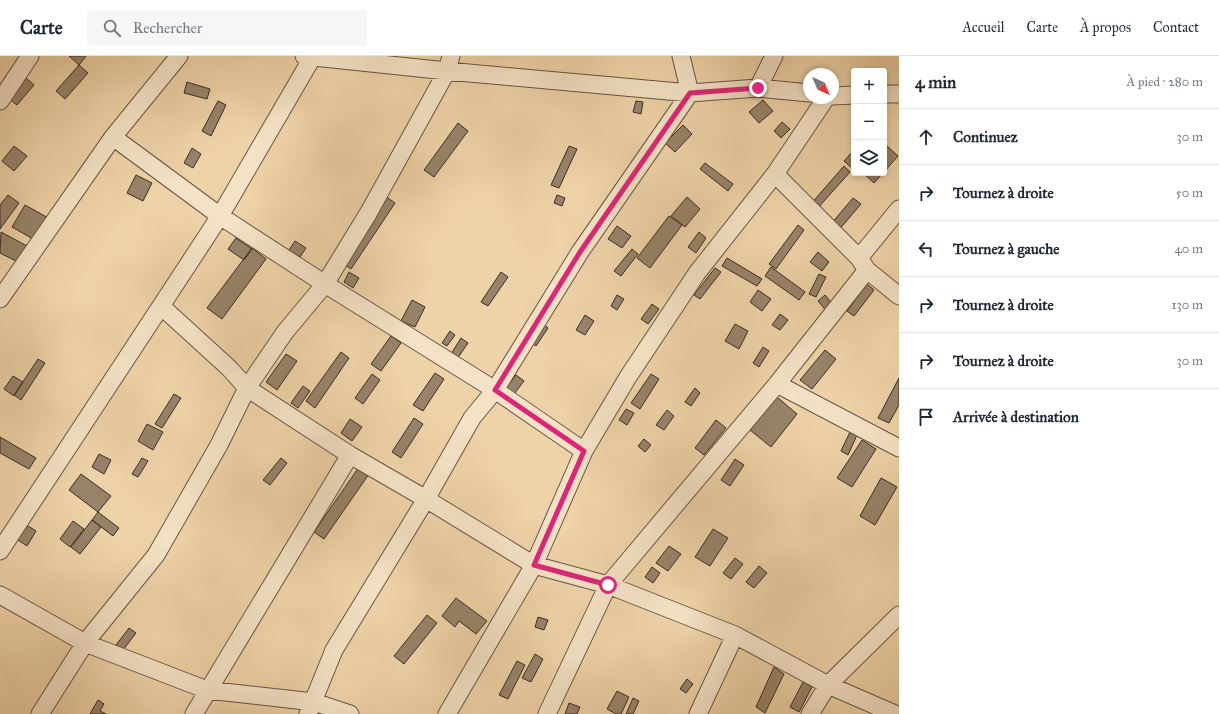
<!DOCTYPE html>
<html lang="fr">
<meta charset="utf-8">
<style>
body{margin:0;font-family:"IM FELL Great Primer",serif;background:#f6f6f7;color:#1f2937}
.controls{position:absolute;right:12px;top:12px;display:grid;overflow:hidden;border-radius:4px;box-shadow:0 2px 6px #0003}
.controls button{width:36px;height:36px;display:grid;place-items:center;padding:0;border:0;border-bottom:1px solid #e0e1e3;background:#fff;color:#1f2937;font:20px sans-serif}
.compass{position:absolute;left:803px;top:12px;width:36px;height:36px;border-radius:50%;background:#fff;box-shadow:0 2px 6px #0003;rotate:136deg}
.stop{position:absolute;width:12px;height:12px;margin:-9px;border:3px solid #db2777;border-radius:50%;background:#fff}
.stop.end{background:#db2777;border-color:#fff;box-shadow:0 1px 4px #0008}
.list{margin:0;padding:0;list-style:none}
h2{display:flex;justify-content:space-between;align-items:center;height:52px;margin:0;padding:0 16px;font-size:17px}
h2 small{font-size:13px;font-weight:400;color:#747a83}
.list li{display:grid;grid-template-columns:26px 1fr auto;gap:12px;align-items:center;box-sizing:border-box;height:56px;padding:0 16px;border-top:1px solid #e0e1e3}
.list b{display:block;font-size:15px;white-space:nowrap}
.list em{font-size:13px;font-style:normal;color:#747a83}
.icon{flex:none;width:22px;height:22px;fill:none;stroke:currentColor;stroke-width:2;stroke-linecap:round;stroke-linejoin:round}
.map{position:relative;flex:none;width:899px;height:658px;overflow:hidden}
header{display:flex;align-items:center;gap:24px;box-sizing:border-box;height:56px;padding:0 20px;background:#fff;border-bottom:1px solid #e0e1e3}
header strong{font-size:19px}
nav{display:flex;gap:22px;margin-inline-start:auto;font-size:14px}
.search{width:280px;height:36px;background:#f6f6f7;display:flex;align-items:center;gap:10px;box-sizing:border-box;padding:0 14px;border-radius:4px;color:#747a83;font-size:15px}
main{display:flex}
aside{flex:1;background:#fff}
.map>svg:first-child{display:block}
</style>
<header>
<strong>Carte</strong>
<div class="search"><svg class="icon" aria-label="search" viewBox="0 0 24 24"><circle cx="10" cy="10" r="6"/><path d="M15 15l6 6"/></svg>Rechercher</div>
<nav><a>Accueil</a><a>Carte</a><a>À propos</a><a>Contact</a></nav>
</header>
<main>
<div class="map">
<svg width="899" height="658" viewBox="0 0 899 658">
<rect width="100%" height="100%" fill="#efd3a8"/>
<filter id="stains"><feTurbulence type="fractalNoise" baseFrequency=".005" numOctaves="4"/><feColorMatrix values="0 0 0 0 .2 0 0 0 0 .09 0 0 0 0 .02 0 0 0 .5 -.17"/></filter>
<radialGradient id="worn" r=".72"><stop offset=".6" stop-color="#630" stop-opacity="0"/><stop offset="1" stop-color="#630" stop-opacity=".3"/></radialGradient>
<path fill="#98836a" stroke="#392d26" d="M69 0H86L79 9Z
M79 9 88 17 65 43 56 35Z
M26 22 34 29 17 49 9 43Z
M187 26 210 33 207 43 184 37Z
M763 44 773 55 759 67 749 56Z
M218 45 226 49 211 80 202 75Z
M636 45 643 46 641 58 633 56Z
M782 66 790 73 781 82 774 75Z
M458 67 468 75 434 121 424 114Z
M683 69 692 78 675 96 665 87Z
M14 90 27 100 14 115 2 105Z
M569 90 577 93 559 132 551 129Z
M887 90 898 100 884 116V92Z
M192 92 201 98 193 112 184 107Z
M854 94V114L844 105Z
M705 107 733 128 728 135 700 113Z
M844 110 850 116 816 154 810 149Z
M863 117H883L874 127Z
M136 119 152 127 143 145 127 137Z
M8 139 19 147 0 173V149Z
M557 139 565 142 562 150 554 147Z
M385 140 395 147 351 213 341 206Z
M687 141 700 153 685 171 671 160Z
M853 142 861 148 838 175 831 168Z
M25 149 52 164 40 187 12 171Z
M669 160 682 169 650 212 637 202Z
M798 169 804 174 776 213 769 208Z
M617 170 631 180 622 192 608 183Z
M1 176 27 190 18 206 0 197Z
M699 176 706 182 696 197 688 191Z
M236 182 252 193 244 204 228 193Z
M295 185 306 192 300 201 289 194Z
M252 192 266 203 222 263 207 252Z
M632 193 638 198 621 220 614 215Z
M818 196 829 206 822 215 810 206Z
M727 202 762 223 757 230 722 210Z
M771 211 805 236 799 244 765 220Z
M715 212 721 216 700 243 694 239Z
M349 216 359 222 353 232 344 226Z
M501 216 508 221 488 250 481 246Z
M819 218 826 221 816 241 809 238Z
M867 228 874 234 854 260 847 255Z
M758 234 771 243 762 255 750 246Z
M617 239 624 243 617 254 611 250Z
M825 239 836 252 829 258 818 245Z
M412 244 425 251 415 271 401 265Z
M652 248 659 253 648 268 641 263Z
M780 258 788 264 780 274 772 269Z
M585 259 594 265 585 279 576 274Z
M541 266 548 272 536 290 528 284Z
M735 268 748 275 739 293 725 285Z
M450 275 455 279 447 290 442 287Z
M391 280 401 287 381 315 371 308Z
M461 282 468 287 457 303 451 298Z
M763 291 769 295 759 311 753 307Z
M825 294 836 303 812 333 800 324Z
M341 296 349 302 315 352 306 345Z
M286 298 297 305 277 334 266 326Z
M38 303 45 307 21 344 14 339Z
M435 317 444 323 423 355 413 349Z
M372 318 380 324 363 348 355 342Z
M651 318 659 323 640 353 631 347Z
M516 319 524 325 514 338 506 332Z
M13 320 23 326 14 340 4 333Z
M899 322V349L889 367 878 362Z
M303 330 310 335 298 352 291 347Z
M695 332 700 337 691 350 685 346Z
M174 338 181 342 162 372 155 368Z
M777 341 797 358 771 391 750 374Z
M626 353 634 357 627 369 619 364Z
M667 354 674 360 664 374 656 369Z
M414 362 423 368 401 402 392 396Z
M350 363 362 371 352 385 341 377Z
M716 364 726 372 704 399 695 392Z
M147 368 163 376 153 394 138 385Z
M850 376 857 379 848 399 841 395Z
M0 381 36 402 29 413 0 397Z
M644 383 651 389 645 396 638 390Z
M862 384 876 393 852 431 837 422Z
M99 398 111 404 104 418 92 411Z
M142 402 148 405 138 421 132 418Z
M281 402 287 407 270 429 263 424Z
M735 403 744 409 730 430 721 424Z
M359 411 369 418 324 483 314 476Z
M81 418 111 440 98 456 69 434Z
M881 422 897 431 875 469 860 460Z
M98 456 119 472 113 480 92 464Z
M92 464 101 471 80 498 71 491Z
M73 465 84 473 70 491 60 483Z
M25 468 36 475 27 490 15 482Z
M713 473 728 482 710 510 695 501Z
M669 490 681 498 668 515 656 507Z
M735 502 743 508 731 523 723 517Z
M759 510 767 517 754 532 746 526Z
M652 511 660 517 653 527 645 521Z
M456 542 487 565 476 578 459 565 455 571 442 560Z
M427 559 437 567 404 608 394 600Z
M538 561 548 564 544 574 535 571Z
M129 572 136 577 123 594 116 589Z
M535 598 543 603 531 626 522 622Z
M517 605 525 609 508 643 499 639Z
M774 611 784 618 765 657 756 651Z
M687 623 693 628 686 637 680 633Z
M803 626 812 631 799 656 790 651Z
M617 635 629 641 621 658H616L607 653Z
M633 642 639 645 633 658H626Z
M98 644 104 648 100 655 106 658H90Z
M569 647 580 651 577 658H565Z"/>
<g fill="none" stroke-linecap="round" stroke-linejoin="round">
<defs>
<path id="street" d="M304 0 447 15 690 37 758 32 809 37
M312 2 220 160 161 250 229 312 247 332 350 399 426 443 534 509 608 529 735 579 828 629 895 658
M758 32 774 0
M884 38H899
M833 40 854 39
M0 45 30 0
M113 81 220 160 325 228 495 334 584 395
M775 118 859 202 867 214 899 240
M859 202 899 153
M0 243 113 81 179 0
M777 328 899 392
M0 495 161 250
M0 539 85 587 207 634 314 646 350 658
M40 658 85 587 156 499 219 389 247 332 285 276 325 228 369 156 447 15 451 0
M194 658 350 399
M308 658 334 594 426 443 472 362 495 334 580 196 690 37 681 0
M447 658 534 509 584 395 628 321 697 217 775 118 826 42
M547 658 608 529 777 328 867 214
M698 658 735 579
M810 658 828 629 899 559"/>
</defs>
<use href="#street" stroke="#665646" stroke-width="19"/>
<use href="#street" stroke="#f5e2c6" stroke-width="17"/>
</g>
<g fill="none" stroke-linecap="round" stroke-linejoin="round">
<path stroke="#db2777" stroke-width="5" d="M608 529 534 509 584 395 495 334 580 196 690 37 758 32"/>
</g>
<rect width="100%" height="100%" filter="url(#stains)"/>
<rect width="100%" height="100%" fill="url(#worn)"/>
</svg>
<div class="controls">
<button>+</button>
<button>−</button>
<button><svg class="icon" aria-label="layers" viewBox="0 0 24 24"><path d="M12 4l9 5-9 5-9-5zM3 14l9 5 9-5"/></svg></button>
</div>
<svg class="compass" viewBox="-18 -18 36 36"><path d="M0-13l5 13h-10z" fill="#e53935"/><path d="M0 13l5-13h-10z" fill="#747a83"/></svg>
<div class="stop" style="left:608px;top:529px"></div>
<div class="stop end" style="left:758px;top:32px"></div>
</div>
<aside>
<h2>4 min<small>À pied · 280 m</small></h2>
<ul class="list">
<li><svg class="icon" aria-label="ahead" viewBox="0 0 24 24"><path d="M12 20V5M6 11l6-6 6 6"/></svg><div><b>Continuez</b></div><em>30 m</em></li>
<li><svg class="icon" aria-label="right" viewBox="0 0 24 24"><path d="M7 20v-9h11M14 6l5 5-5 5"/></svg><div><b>Tournez à droite</b></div><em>50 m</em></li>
<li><svg class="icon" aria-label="left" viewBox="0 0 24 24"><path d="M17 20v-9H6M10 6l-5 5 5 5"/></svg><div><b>Tournez à gauche</b></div><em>40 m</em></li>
<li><svg class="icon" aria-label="right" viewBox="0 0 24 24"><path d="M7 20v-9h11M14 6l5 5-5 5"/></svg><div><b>Tournez à droite</b></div><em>130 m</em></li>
<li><svg class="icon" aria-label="right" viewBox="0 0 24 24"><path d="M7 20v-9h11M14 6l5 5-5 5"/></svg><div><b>Tournez à droite</b></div><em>30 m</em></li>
<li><svg class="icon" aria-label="arrive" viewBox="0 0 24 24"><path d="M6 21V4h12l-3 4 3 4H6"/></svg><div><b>Arrivée à destination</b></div></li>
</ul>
</aside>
</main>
